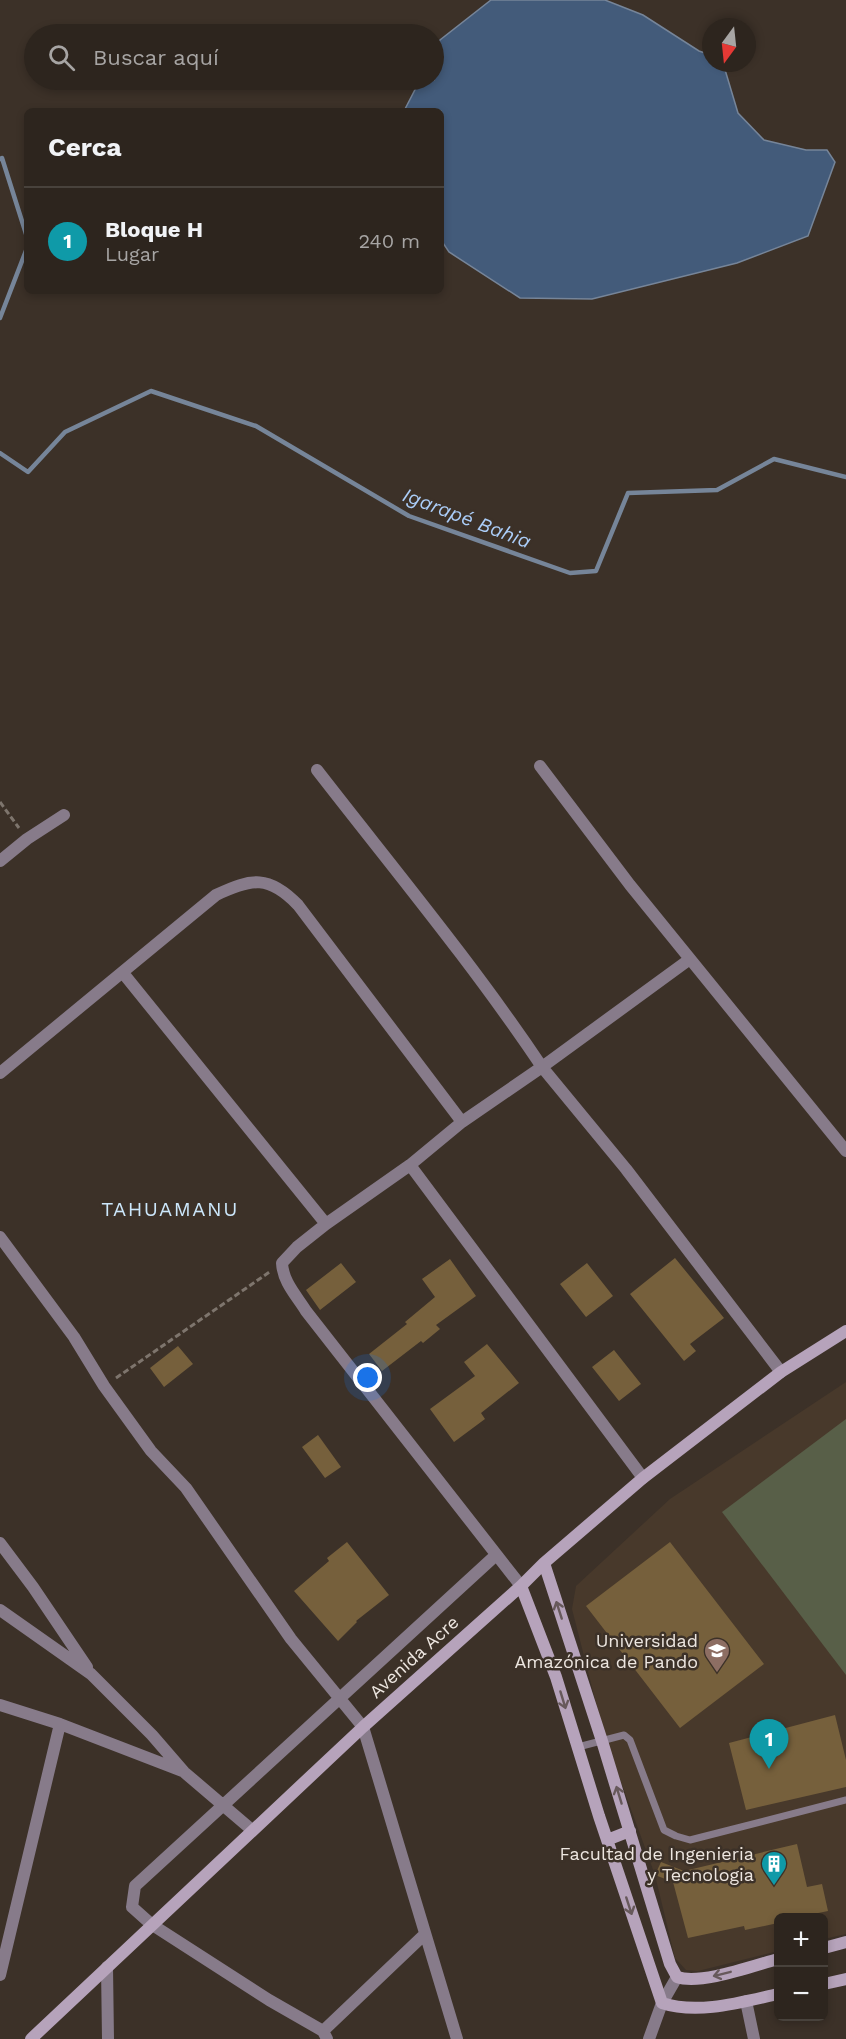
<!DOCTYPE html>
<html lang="es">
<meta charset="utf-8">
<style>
body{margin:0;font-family:"Work Sans",sans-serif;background:#352d27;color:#f1f3f6}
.controls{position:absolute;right:18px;bottom:18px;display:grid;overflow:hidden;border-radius:9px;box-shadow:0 3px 9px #0003}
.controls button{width:54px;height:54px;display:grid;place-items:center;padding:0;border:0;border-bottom:2px solid #48423c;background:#2d251e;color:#f1f3f6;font:30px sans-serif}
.compass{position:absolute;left:702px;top:18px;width:54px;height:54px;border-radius:50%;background:#2d251e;box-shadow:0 3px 9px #0003;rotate:195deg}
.you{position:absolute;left:368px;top:1378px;width:21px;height:21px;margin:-15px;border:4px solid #fff;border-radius:50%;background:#1a73e8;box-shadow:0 0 0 9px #1a73e833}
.badge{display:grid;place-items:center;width:39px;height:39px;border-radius:50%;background:#73c1f5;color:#fff;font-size:20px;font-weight:700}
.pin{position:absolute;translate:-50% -50px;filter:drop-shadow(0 2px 3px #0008)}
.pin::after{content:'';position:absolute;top:32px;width:21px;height:18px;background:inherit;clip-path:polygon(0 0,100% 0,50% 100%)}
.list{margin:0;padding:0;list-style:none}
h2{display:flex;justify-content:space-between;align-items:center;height:78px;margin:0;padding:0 24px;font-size:26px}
h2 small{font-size:20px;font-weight:400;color:#a7a5a4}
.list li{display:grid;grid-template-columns:39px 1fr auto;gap:18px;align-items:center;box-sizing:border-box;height:108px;padding:0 24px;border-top:2px solid #48423c}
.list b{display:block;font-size:22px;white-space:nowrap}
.list p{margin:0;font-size:20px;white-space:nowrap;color:#a7a5a4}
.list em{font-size:20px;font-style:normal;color:#a7a5a4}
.icon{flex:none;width:33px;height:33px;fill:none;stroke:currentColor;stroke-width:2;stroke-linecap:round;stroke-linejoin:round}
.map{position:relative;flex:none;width:846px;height:2039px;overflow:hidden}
.search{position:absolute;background:#2d251e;box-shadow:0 3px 9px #0003;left:24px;top:24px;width:420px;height:66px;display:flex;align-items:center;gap:15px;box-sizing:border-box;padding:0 21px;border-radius:33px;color:#a7a5a4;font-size:22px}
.panel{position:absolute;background:#2d251e;box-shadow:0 3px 9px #0003;left:24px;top:108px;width:420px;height:186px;border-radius:9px}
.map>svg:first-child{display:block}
</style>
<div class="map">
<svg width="846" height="2039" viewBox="0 0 846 2039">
<rect width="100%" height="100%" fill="#3c3128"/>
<path fill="#48392b" d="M846 1382V1934L824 1939V1918H778V1951L698 1971 686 1970 675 1958 655 1875 605 1738 572 1609 576 1586 670 1499Z"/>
<path fill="#585f48" d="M846 1419V1675L722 1512Z"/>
<path fill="#435b7a" stroke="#768599" stroke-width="1.5" d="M491 0H605L643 15 699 51 711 55V63H723L738 113 764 140 806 150H827L835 162 808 236 737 263 592 299 520 298 449 252 441 240V111H404L420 80H434V53L440 40Z"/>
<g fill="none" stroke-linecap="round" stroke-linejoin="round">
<path stroke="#768599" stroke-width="4.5" d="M0 159 2 158 27 237
M0 318 27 248
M0 453 28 472 65 432 151 391 256 426 409 516 570 573 596 571 628 493 717 490 774 459 846 477"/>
</g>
<path fill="#76603c" d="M675 1258 724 1318 690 1344 696 1351 684 1361 630 1294Z
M450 1259 476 1296 436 1325 440 1329 423 1343 421 1341 382 1371 369 1354 407 1324 405 1322 435 1297 422 1279Z
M341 1263 356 1282 320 1310 306 1290Z
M587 1263 613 1296 586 1317 560 1284Z
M487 1344 519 1383 481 1413 485 1419 454 1442 430 1409 475 1376 464 1362Z
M178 1346 193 1364 164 1387 150 1368Z
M614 1350 641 1384 619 1401 592 1367Z
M318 1435 341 1467 325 1478 302 1447Z
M347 1542 389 1595 356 1621 357 1622 338 1641 294 1591 329 1561 327 1558Z
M670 1542 764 1664 680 1728 586 1606Z
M835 1715 846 1760V1787L746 1810 729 1743Z
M797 1844 807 1887 822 1884 828 1911 804 1916 805 1917H778V1923L745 1930 744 1926 688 1938 673 1882 655 1875 661 1862 684 1871Z"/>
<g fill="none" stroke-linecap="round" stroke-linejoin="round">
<path stroke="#7e756d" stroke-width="3" stroke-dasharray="6 3" stroke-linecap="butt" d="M0 802 19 828
M116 1378 271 1271"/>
<path stroke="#877b8a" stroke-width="7" d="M578 1747 624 1735 630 1740 664 1830 676 1836 690 1840 846 1800"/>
<path stroke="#877b8a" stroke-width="12" d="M540 766 630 885 846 1151
M317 770C393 868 473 964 542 1067L690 959
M0 861 27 839 64 815
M123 973 326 1224
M0 1073 216 895C252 878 269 875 298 905L462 1122 542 1067 626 1169 781 1372
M462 1122 410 1165 643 1478
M410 1165 326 1224 297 1247 282 1263C283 1282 296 1295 306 1311L521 1586
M0 1237 74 1337 104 1386 151 1451 186 1488 291 1639 363 1727 457 2039
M0 1543 33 1587 87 1667
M0 1610 91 1674 152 1735 184 1772 252 1830
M0 1705 60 1724 182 1771
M107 1967 108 2039
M0 1975 60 1724
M746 2001 754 2039
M323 2031 425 1934
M327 2039 323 2031 269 2000 151 1924 132 1907 135 1886 496 1555
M649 2039 662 2003 677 1977"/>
<path stroke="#b6a3bb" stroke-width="12" d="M544 1563 602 1741 670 1964 677 1977C701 1985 752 1966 778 1959
M521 1586 556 1677 599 1816 662 2003C698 2015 742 2002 778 1994
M607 1840 630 1831
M824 1948 846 1942
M824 1984 846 1979
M31 2039 363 1727 521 1586 544 1563 643 1478 781 1372 846 1331"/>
</g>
<defs><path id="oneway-shaft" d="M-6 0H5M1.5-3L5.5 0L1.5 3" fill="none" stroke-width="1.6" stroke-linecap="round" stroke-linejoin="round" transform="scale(1.5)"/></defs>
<g stroke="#67595b">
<use href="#oneway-shaft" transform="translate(559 1610) rotate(-108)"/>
<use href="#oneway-shaft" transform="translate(563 1700) rotate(73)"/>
<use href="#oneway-shaft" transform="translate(619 1795) rotate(-107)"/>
<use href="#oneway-shaft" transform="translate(629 1906) rotate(72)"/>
<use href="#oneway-shaft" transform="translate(722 1974) rotate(166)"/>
</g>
<defs>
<symbol id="university-pin" viewBox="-11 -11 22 30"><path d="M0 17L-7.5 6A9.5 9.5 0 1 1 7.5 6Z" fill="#8d6e63" stroke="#3c3128"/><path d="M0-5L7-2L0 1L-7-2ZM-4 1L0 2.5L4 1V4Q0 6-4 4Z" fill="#fff"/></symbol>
<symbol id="building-pin" viewBox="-11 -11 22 30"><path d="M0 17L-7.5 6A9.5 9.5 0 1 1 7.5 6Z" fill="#0f9aa8" stroke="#3c3128"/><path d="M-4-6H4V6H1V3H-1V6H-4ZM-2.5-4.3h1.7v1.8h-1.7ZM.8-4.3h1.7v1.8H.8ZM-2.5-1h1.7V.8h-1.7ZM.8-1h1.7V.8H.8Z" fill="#fff"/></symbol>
</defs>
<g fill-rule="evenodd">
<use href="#university-pin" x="702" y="1636" width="30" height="40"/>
<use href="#building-pin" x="759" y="1849" width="30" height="40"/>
</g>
<g text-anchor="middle" stroke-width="5" stroke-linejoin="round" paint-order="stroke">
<g font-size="18" fill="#ede6e0" stroke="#3c3128" text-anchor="end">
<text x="698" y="1647">Universidad<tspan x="698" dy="21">Amazónica de Pando</tspan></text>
<text x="754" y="1860">Facultad de Ingenieria<tspan x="754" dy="21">y Tecnologia</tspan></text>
</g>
<g font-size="18" fill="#ede6e0" stroke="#3c3128">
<text transform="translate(414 1657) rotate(-42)" y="6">Avenida Acre</text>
</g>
<g font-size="20" font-style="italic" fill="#abcdf8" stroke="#3c3128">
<text transform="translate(467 518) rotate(21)" y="7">Igarapé Bahia</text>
</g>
<g font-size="20" letter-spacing="1.5" fill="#cce7fb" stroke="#3c3128">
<text x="170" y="1216">TAHUAMANU</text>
</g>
</g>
</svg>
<div class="controls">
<button>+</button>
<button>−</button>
</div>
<svg class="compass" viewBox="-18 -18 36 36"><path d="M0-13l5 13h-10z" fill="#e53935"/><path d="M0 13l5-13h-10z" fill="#a7a5a4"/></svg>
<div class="you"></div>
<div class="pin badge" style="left:769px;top:1769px;background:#0f9aa8">1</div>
<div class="search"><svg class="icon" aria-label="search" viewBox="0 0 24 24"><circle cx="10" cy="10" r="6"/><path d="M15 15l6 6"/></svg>Buscar aquí</div>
<section class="panel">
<h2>Cerca<small></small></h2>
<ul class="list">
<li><span class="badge" style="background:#0f9aa8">1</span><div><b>Bloque H</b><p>Lugar</p></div><em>240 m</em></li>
</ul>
</section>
</div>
